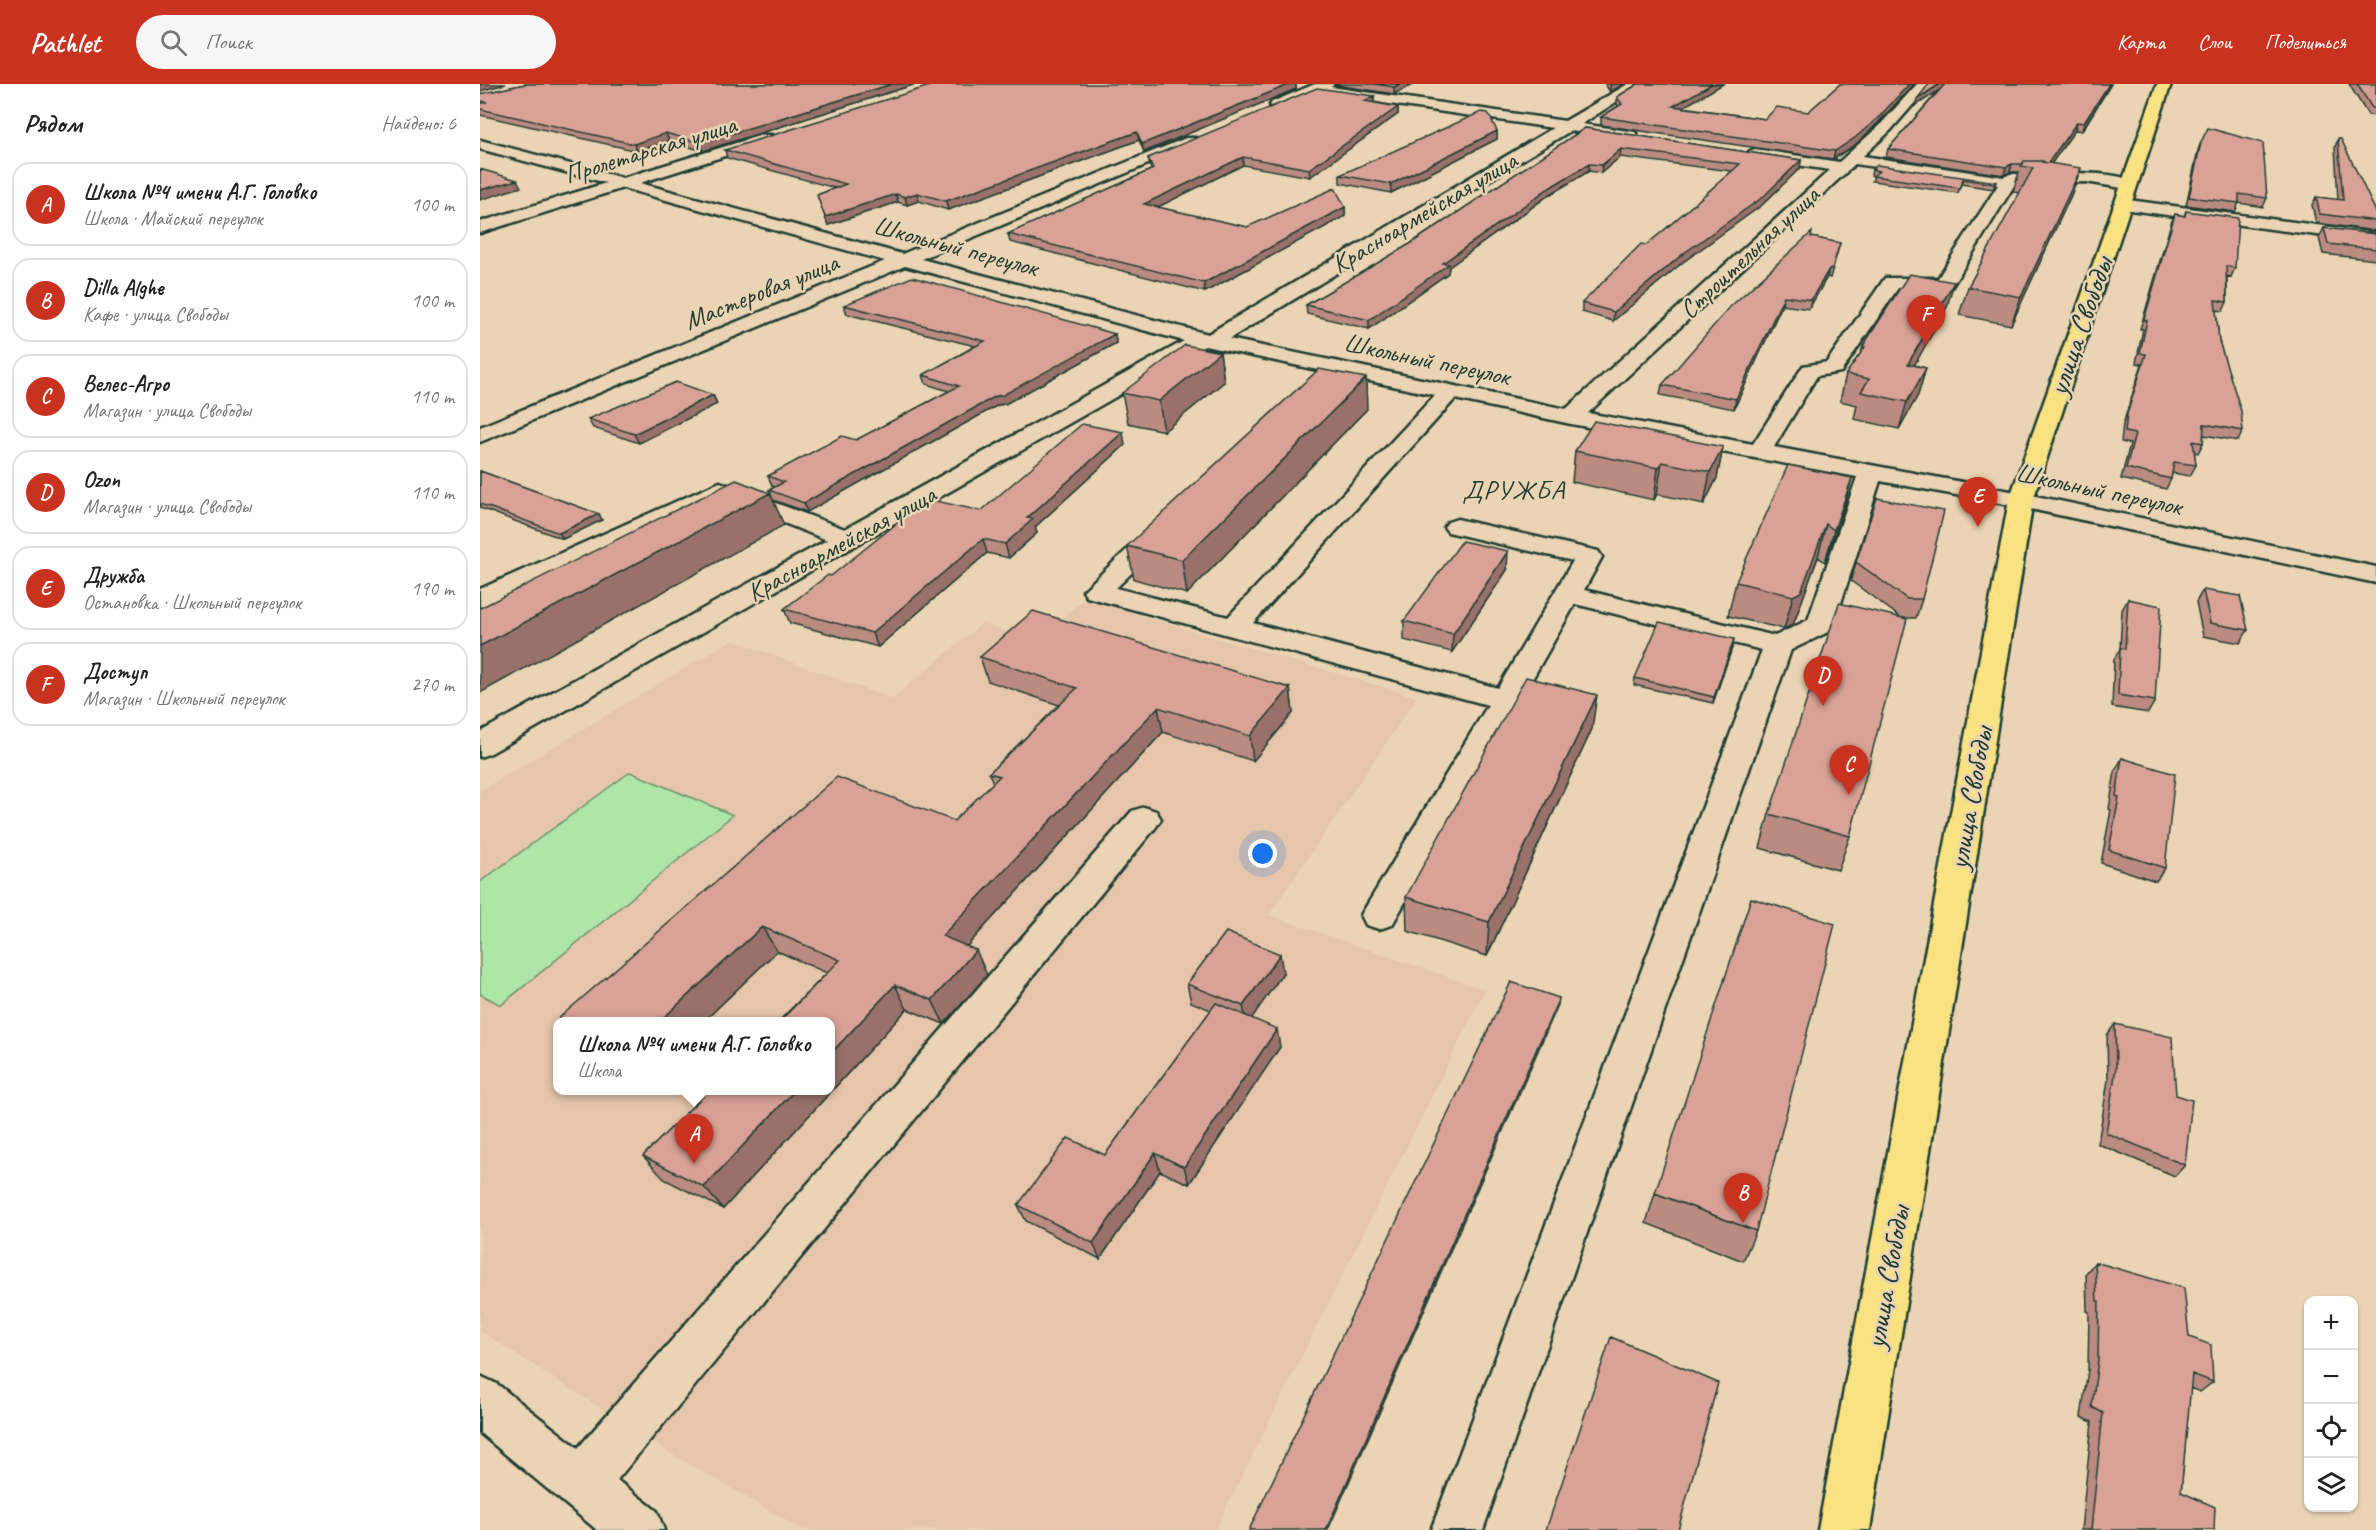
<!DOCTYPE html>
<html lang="ru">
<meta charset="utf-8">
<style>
body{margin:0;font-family:Caveat,sans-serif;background:#f6f6f6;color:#222}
.controls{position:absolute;right:18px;bottom:18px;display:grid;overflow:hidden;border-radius:12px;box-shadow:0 2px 4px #0004}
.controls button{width:54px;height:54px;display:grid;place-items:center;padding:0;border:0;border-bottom:2px solid #e0e0e0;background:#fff;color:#222;font:30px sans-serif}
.you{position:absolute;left:783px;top:770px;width:21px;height:21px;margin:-15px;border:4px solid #fff;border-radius:50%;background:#1a73e8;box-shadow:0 0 0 9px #1a73e833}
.badge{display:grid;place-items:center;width:39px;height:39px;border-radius:50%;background:#c8321e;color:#fff;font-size:20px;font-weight:700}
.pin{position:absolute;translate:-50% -50px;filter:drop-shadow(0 2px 3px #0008)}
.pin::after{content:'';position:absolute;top:32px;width:21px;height:18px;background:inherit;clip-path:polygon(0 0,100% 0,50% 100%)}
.popup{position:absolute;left:73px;top:933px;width:282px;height:78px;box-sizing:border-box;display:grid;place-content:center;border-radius:12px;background:#fff;filter:drop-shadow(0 2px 4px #0005);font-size:20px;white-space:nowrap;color:#767676}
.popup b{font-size:22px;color:#222}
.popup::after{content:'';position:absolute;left:50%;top:100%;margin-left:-12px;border:12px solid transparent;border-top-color:#fff}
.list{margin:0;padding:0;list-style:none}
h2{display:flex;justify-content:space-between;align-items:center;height:78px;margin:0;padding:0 24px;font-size:26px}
h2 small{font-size:20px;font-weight:400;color:#767676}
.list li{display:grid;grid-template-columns:39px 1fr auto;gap:18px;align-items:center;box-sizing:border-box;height:84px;margin:0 12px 12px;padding:0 12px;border:2px solid #e0e0e0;border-radius:18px}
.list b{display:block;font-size:22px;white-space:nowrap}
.list p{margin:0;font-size:20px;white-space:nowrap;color:#767676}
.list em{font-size:20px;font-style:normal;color:#767676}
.icon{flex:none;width:33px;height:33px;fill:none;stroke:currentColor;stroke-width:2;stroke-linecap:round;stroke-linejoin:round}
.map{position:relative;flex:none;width:1896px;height:1446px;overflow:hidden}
header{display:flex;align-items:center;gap:36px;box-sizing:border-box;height:84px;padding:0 30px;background:#c8321e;color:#fff}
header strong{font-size:28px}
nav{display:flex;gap:33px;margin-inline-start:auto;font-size:21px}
.search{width:420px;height:54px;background:#f6f6f6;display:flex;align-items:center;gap:15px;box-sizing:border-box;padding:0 21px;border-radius:33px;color:#767676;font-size:22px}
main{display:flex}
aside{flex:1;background:#fff}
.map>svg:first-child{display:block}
</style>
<header>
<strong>Pathlet</strong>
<div class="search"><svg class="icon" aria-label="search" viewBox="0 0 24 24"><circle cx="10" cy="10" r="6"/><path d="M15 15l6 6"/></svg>Поиск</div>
<nav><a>Карта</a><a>Слои</a><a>Поделиться</a></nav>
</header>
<main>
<aside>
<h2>Рядом<small>Найдено: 6</small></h2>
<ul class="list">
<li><span class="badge">A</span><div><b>Школа №4 имени А.Г. Головко</b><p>Школа · Майский переулок</p></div><em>100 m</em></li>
<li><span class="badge">B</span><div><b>Dilla Alghe</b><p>Кафе · улица Свободы</p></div><em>100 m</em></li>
<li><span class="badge">C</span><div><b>Велес-Агро</b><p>Магазин · улица Свободы</p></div><em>110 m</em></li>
<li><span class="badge">D</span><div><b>Ozon</b><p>Магазин · улица Свободы</p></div><em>110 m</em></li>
<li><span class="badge">E</span><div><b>Дружба</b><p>Остановка · Школьный переулок</p></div><em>190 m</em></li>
<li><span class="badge">F</span><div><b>Доступ</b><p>Магазин · Школьный переулок</p></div><em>270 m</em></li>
</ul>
</aside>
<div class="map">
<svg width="1896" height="1446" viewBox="0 0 1896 1446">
<rect width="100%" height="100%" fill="#ebd4b3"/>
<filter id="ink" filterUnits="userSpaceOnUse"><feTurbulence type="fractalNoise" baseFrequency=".0167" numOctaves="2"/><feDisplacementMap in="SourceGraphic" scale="12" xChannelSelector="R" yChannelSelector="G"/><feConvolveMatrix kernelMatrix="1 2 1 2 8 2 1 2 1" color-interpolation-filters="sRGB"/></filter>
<g filter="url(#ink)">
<path fill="#e6c5ab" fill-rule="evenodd" d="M604 515 937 613 789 831 1005 906 735 1446H323L192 1370 0 1247V707L252 556 412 615 502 539 534 550 578 537ZM77 938H350V1006H77Z"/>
<path fill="#afe5a7" stroke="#67916e" stroke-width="1.5" d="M150 688 253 731 21 921 0 910V798Z"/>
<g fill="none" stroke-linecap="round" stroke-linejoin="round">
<defs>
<path id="minor" d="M835 0H854L851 3 1085 37 1148 0H1164L1102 40 1155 48 1157 51 1155 54 1150 55 1090 47 749 255 1086 325 1350 86 1275 75 1270 73 1267 70 1270 67 1275 65 1359 78 1400 41 1437 0H1451L1410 47 1383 72 1524 93 1530 90C1553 90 1643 84 1656 100L1648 105 1606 98 1535 100 1471 204H1418L1361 288 1337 292 1294 363 1541 409 1896 483V499L1541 423 1400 397 1354 541 1350 547 1311 566 1003 1446H951L1282 566 1095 520 912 841 899 845 886 841 881 831 1008 621 607 513 603 507 673 441 682 438 691 441 695 446 691 451 636 504 748 533 955 311 725 262 11 669 0 673V648L347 456 241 414 10 521 0 523V505L240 398 365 445 704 257 425 182 0 358V343L405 177 143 104 0 149V138L126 99 0 65V56L143 94 282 51H292L294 54 292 57 160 99 422 170 706 54H716L718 57 716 60 441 175 728 250 1073 44 848 11 841 7 802 24 797 25 790 21 792 18ZM1375 80 1518 101 1458 194H1405L1347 278 1323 282 1273 360 1108 329ZM975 315 1091 340 1377 393 1328 536 1295 552 1104 506 1122 473 1118 467 977 435 968 438 964 443 968 448 1093 477 1018 604 773 539Z
M1641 115 1896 149V159L1635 124 1633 120Z
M664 723 676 727 681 735 676 743 137 1396 177 1427 184 1446H117L0 1349V1292L17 1300 98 1364 652 727Z"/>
<path id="major" d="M1677 0H1691L1553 416 1390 1446H1338L1529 416Z"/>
</defs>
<use href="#minor" stroke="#1f3d34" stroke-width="5"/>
<use href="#major" stroke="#1f3d34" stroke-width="5"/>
<use href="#minor" fill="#ebd4b3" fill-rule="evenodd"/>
<use href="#major" fill="#f8e281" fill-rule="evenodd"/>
</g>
<path fill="#bb8b82" stroke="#1f3d34" stroke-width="1.5" d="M45 0H436L223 67 189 57 157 67 0 31V10Z
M855 0H934L914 10 856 1Z
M1125 0H1144L1130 8Z
M1158 0H1243L1203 23 1285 35 1328 28 1360 0H1434L1398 39 1375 61 1353 75 1121 41V33L1138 22 1137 20V13Z
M1449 0H1631L1602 47 1595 46 1571 80 1592 109 1531 241 1479 231 1488 203 1540 109 1533 108 1539 88H1530L1524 91 1406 73 1408 65 1459 6 1435 22Z
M1869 0H1896V32L1888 31Z
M816 1V5L664 68 659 56 468 126 439 117 427 121 418 118 348 141 337 111 355 104 247 74 245 66Z
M894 12V18L918 23V30L830 93 763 81 677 123 767 143 865 123V132L725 208 530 158 528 150 671 86 668 74Z
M1105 44 1321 76 1320 84 1282 121 1203 178 1133 237 1102 228V219L1166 161 1182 148 1252 87 1140 73 1121 89 1109 87 1069 111 969 183 968 189 889 245 827 230 826 221 930 160Z
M1017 47V55L911 109 860 99V91Z
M1858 55 1896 128V147L1836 139 1832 121 1836 113 1858 116 1855 63Z
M1721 58 1787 114 1783 123 1759 119 1755 128 1706 121 1718 66Z
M1392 86 1516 98 1513 105 1481 100 1478 109 1392 97 1394 92 1391 91Z
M1706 127 1755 184 1751 193 1747 192V218L1743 227 1736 226 1739 257 1763 347 1758 357 1724 351 1723 359 1718 369 1714 368 1716 381 1710 392 1692 389 1691 395 1686 405 1641 395 1650 360 1641 358 1643 340 1662 280 1656 279 1663 245H1660L1691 139 1695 130 1704 132Z
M1844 144 1896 150V176L1843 170 1839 154Z
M1331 153 1360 159 1350 194 1347 193 1329 225 1302 221 1254 325 1180 311 1182 301Z
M364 221 635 250 636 259 525 320 518 321 327 428 293 416 289 406 295 403 292 402 288 392 376 356 469 307 446 300 443 291 495 262 367 230Z
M1467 223 1434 281 1446 284 1438 311 1419 345 1374 335 1377 321 1360 317 1366 290 1381 269 1383 262Z
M740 268 744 298 684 347 648 339 642 309Z
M233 311 237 320 159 359 113 344 108 335Z
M887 325 707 510 654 495 647 462Z
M645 361 555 443 557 449 529 474 507 469 398 563 310 539 304 525 351 492 501 427Z
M1243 363 1237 394 1224 420 1177 410 1174 416 1092 398 1095 367Z
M0 387 119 430 122 436 83 455 0 424Z
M1372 394 1363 426 1345 478 1338 473 1313 541 1304 545 1248 532 1256 498Z
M1376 478 1442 515 1436 534H1423L1370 752 1358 786 1280 764 1289 730 1420 533 1371 497Z
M1027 486 972 568 924 556V537Z
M1723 506 1768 546 1760 559 1723 552 1716 518Z
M1648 515 1675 617 1668 629 1632 623 1634 575 1640 565 1642 526Z
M1253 561 1233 619 1154 601 1155 594Z
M500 573 810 604 813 629 773 677 683 648 487 862 507 891 464 940 427 925 243 1125 184 1095 163 1072 347 889 297 867 223 938H83L79 934 474 737 513 699 509 689 579 621 508 597Z
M1112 645 1007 872 927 847 926 813Z
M1642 674 1685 784 1676 797 1621 779 1631 726 1629 725 1635 687Z
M803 889 771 934 800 963 709 1100 680 1087 620 1175 546 1137 538 1121 625 1071 731 926 711 918 707 900Z
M1635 940 1696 1011 1705 1081 1695 1092 1618 1060 1628 996 1627 951Z
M1175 1109 1276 1147 1263 1177 1166 1139Z
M1615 1178 1709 1253 1733 1298 1720 1308 1710 1304 1701 1408 1734 1446H1601L1612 1338 1601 1333 1608 1286 1609 1228 1607 1227 1606 1189Z"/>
<path fill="#99716a" stroke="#1f3d34" stroke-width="1.5" d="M0 0H26L0 7Z
M412 0H436L223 67 220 59Z
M811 0H817L816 1V5L664 68 662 60Z
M920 0H934L914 10V3Z
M1132 0H1144L1130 8V1Z
M1232 0H1243L1193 29V22Z
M1429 0H1434L1398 39 1375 61 1353 75 1355 67Z
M1460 0H1469L1435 22 1437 15Z
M1629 0H1631L1602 47 1604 39Z
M894 12V20L884 17Z
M918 23V30L830 93 829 85Z
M1597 38 1595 46 1566 87 1568 79Z
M1017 47V55L911 109V100Z
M657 48 659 56 468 126 466 117Z
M186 49 189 57 157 67 154 60Z
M1141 65 1140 73 1121 89 1122 81Z
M763 73V81L666 129 664 120Z
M1321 76 1320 84 1282 121 1203 178 1133 237 1134 228 1204 169Z
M1109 80V87L1069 111 969 183 968 189 889 245V236L963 179 1069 104Z
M1532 80 1530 88 1524 91 1526 83Z
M1601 84 1592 109 1531 241 1541 213Z
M37 96 41 103 0 116V106Z
M437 109 439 117 427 121 425 113Z
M416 110 418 118 348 141 345 133Z
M865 123V132L725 208 724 199Z
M1349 185 1347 193 1329 225 1331 216Z
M1474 198 1467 223 1420 307 1428 280Z
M1304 212 1302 221 1254 325 1256 315Z
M635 250 636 259 525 320 518 321 327 428 324 419 516 312Z
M740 268 744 298 684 347 679 317Z
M1446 284 1438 311 1419 345 1427 318Z
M886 294 887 325 707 510 702 476Z
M233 311 237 320 159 359 154 350Z
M643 348 645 361 555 443 557 449 529 474 525 460 547 434Z
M1243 363 1237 394 1224 420 1230 388Z
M1182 378 1177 410 1174 416 1178 384Z
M1372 394 1363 426 1345 478 1354 446Z
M290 409 304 441 0 609V562Z
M119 430 122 436 83 455 79 449Z
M1346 440 1338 473 1313 541 1304 545 1313 512Z
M503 455 507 469 398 563 392 549Z
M1028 467 1027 486 972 568 973 550Z
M1254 555 1253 561 1233 619 1234 613Z
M810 604 813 629 773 677 770 652Z
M1117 611 1112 645 1007 872 1009 838Z
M678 623 683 648 473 877 462 852Z
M282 843 297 867 223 938H179Z
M496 866 507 891 464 940 452 916Z
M800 870 803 889 767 941 763 922Z
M415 901 427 925 243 1125 224 1103 315 1006H351V969Z
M1079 914 1078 921 848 1446H846Z
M797 945 800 963 709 1100 704 1083Z
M675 1069 680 1087 620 1175 613 1159Z"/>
<path fill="#daa297" stroke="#1f3d34" stroke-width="1.5" d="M45 0H412L220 59 186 49 154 60 0 25V20L7 18 0 17V10Z
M456 0H811L662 60 657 48 466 117 437 109 425 113 416 110 345 133 337 111 366 100 245 66Z
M895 0H920L914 3Z
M1158 0H1232L1193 22 1285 35 1297 23 1328 28 1360 0H1429L1400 32 1376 53 1355 67 1121 33 1142 20 1137 13Z
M1449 0H1460L1437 15Z
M1465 0H1629L1604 39 1597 38 1568 79 1563 78V77H1544L1543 80H1532L1526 83 1408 65Z
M1877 0H1896V24H1892Z
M837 4 894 12 884 17 918 23 829 85 763 73 664 120 767 143 855 104 865 123 724 199 528 150 673 85 668 74Z
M1001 28 1008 29 1017 47 911 100 860 91Z
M1105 44 1321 76 1283 113 1204 169 1134 228 1102 219 1161 160 1166 161 1182 148 1260 80 1141 65 1122 81 1109 80 1069 104 963 179 969 180 889 236 826 221 930 160Z
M1728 44 1783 59 1787 114 1759 110V119L1709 113 1721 58Z
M1858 55H1861L1896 128V137L1840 130 1836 113 1863 116Z
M1544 77H1563L1562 78 1601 84 1541 213 1488 203 1553 84 1541 82Z
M1397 81 1516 98 1514 100 1483 95 1479 104 1393 92 1399 87 1392 86Z
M0 85 37 96 0 106Z
M1706 127 1758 134 1755 184 1746 182 1747 218 1735 216 1739 257 1761 327 1763 347 1724 340 1723 359 1713 357 1716 381 1694 378 1691 395 1646 384 1655 350 1645 348 1647 330 1666 270 1660 269 1667 236H1664L1695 130 1705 132Z
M1844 144 1896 150V165L1848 160Z
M1332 148 1331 153 1360 159 1352 185H1349L1331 216 1304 212 1256 315 1182 301 1250 223Z
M1429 190 1474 198 1428 280 1446 284 1427 318 1381 308 1389 295 1366 290 1385 263 1383 262Z
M432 193 635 250 523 311 516 312 324 419 289 406 304 398 288 392 362 352 376 356 479 302 443 291 505 257 364 221Z
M705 261 740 268 679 317 642 309Z
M839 285 886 294 702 476 647 462Z
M196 298 233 311 154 350 108 335Z
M1114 337 1243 363 1230 388 1182 378 1178 384 1095 367Z
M602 340 643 348 547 434 553 435 525 460 503 455 392 549 304 525 348 491 351 492 447 415 501 427Z
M1308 381 1372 394 1354 446 1346 440 1321 508 1313 512 1256 498Z
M0 387 119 430 79 449 0 420Z
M256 396 290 409 0 562V524Z
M1397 414 1464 427 1442 515H1427L1376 478Z
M982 457 1028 467 973 550 924 537Z
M1723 506 1760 512 1768 546 1730 539Z
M1648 515 1681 522 1675 617 1638 611 1640 564 1645 565Z
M1359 519 1427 535 1370 752 1289 730Z
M553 527 810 604 770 652 678 623 462 852 496 866 452 916 415 901 351 969V938H299L360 876 282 843 179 938H87L79 934 357 693 474 737 520 692 509 689 597 604 500 573Z
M1179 538 1254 555 1234 613 1155 594Z
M1046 593 1117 611 1009 838 926 813Z
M1642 674 1695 690 1685 784 1629 766 1639 713 1636 712Z
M1271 814 1355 840 1276 1147 1175 1109Z
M746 848 800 870 763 922 707 900Z
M1031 898 1079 914 846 1446H769Z
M736 919 797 945 704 1083 675 1069 613 1159 538 1121 588 1054 625 1071Z
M1635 940 1692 953 1696 1011 1712 1016 1705 1081 1626 1049 1636 984Z
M229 1006H315L224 1103 163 1072Z
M1615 1178 1704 1204 1709 1253 1731 1261 1733 1298 1712 1290 1701 1408 1735 1423 1734 1446H1611L1623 1329 1612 1323 1618 1276 1619 1217H1617Z
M1131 1253 1238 1299 1198 1446H1066Z"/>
</g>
<g text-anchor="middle" stroke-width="5" stroke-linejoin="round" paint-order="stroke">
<g font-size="26" fill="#1f3d34" stroke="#ebd4b3">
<text transform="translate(170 65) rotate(-17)" y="9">Пролетарская улица</text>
<text transform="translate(944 128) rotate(-31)" y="9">Красноармейская улица</text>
<text transform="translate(476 162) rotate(15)" y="9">Школьный переулок</text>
<text transform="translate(1269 168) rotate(-43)" y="9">Строительная улица</text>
<text transform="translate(281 207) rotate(-22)" y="9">Мастеровая улица</text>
<text transform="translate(947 275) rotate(12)" y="9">Школьный переулок</text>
<text transform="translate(1619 405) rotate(12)" y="9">Школьный переулок</text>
<text transform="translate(361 459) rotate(-29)" y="9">Красноармейская улица</text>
</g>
<g font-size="27" letter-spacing="1.5" fill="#1f3d34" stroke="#ebd4b3">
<text x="1034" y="415">ДРУЖБА</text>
</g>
<g font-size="30" fill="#1f3d34" stroke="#ebd4b3">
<text transform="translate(1600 242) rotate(-71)" y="10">улица Свободы</text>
<text transform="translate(1490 714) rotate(-80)" y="10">улица Свободы</text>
<text transform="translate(1407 1193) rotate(-80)" y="10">улица Свободы</text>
</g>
</g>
</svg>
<div class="controls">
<button>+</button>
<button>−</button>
<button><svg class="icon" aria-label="locate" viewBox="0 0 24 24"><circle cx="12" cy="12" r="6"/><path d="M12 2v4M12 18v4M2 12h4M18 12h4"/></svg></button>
<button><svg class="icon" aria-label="layers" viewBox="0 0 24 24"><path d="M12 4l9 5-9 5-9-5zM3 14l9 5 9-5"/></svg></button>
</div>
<div class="you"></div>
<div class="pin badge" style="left:214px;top:1080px">A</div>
<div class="popup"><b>Школа №4 имени А.Г. Головко</b>Школа</div>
<div class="pin badge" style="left:1263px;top:1139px">B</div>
<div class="pin badge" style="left:1369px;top:711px">C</div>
<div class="pin badge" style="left:1343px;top:622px">D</div>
<div class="pin badge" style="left:1498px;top:443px">E</div>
<div class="pin badge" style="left:1446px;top:261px">F</div>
</div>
</main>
